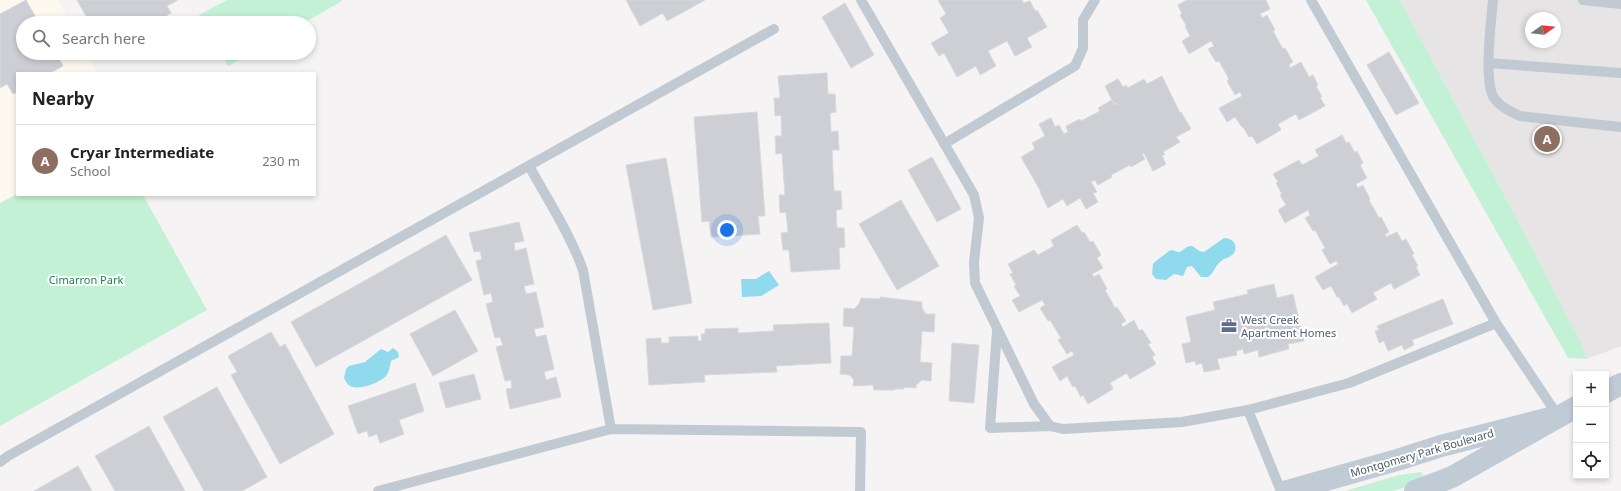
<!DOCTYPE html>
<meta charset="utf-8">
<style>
body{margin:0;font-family:"Noto Sans",sans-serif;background:#f6f6f6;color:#222}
.controls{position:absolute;right:12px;bottom:12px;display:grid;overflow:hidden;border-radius:0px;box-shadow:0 2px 6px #0003}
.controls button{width:36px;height:36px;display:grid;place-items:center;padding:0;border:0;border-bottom:1px solid #e0e0e0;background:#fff;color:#222;font:20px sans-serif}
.compass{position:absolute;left:1525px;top:12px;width:36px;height:36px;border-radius:50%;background:#fff;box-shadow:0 2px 6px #0003;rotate:76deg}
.you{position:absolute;left:727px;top:230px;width:14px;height:14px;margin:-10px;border:3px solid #fff;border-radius:50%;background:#1a73e8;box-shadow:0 0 0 6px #1a73e833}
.badge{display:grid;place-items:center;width:26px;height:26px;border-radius:50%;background:#0b8043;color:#fff;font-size:13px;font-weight:700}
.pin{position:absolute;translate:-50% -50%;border:2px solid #fff;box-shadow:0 1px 4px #0006}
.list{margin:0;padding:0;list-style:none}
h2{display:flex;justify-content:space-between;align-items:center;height:52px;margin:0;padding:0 16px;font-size:17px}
h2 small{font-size:13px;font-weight:400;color:#767676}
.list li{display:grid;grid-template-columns:26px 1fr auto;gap:12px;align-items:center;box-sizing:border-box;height:72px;padding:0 16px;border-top:1px solid #e0e0e0}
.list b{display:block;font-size:15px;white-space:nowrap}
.list p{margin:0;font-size:13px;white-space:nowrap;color:#767676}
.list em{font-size:13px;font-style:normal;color:#767676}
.icon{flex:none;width:22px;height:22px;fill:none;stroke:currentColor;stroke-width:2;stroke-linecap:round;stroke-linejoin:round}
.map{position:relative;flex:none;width:1621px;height:491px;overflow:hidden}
.search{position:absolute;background:#fff;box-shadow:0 2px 6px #0003;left:16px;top:16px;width:300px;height:44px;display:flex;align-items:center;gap:10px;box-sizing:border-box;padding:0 14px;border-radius:22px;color:#767676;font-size:15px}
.panel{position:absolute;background:#fff;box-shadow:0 2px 6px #0003;left:16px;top:72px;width:300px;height:124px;border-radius:0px}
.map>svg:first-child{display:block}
</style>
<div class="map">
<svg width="1621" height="491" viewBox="0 0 1621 491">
<rect width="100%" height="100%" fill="#f5f3f3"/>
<path fill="#fdf9ef" d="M0 0H58L70 23H23V53H86L97 73H17V194L0 203Z"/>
<path fill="#e6e4e5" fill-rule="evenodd" d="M1400 0H1621V346L1587 359 1582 345 1526 236ZM1531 18H1555V42H1531Z"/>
<path fill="#c3f1d5" d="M227 0H341L342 1 304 23H203L199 15Z
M1366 0H1400L1526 236 1582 345 1587 359 1568 358Z
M221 53H252L228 66Z
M17 194V195H143L207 310 0 426V203Z
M1421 472 1423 476 1403 488 1392 491H1345L1399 475Z"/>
<path fill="#90daee" d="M1224 238C1232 238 1237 243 1235 251 1232 258 1225 257 1220 262 1215 266 1214 273 1208 277H1201L1192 266 1187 267 1183 276 1174 274 1166 280 1156 279 1152 274 1153 264C1154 262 1169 251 1171 250 1174 250 1176 252 1180 252 1196 239 1192 251 1204 252Z
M769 271 779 285 761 296 742 297 741 279H756Z
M393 348 398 352 399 357 391 361C390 366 389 372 386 376 380 383 361 389 353 387 348 386 346 382 344 378L346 369 349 366 365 362 381 349 388 352Z"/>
<path fill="#cdcfd5" stroke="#d7d9de" d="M26 0 39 23H23V53H56L63 66 50 73H17V92L13 94 7 84 0 88V14Z
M77 0H178L167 6 171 13 155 23H90Z
M626 0H705L667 21 663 13 640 26Z
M938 0H1022L1024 3 1030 1 1035 11 1037 10 1047 27 1027 38 1032 47 1015 56 1007 41 988 51 996 66 980 75 976 66 957 77 944 53 939 56 931 43 949 33 940 18 946 14Z
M1187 0H1266L1270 9 1260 14 1262 18 1267 15 1275 30 1273 31 1283 49 1285 48 1293 62 1289 65 1290 68 1301 62 1309 77 1313 75 1318 85 1316 86 1322 97H1320L1325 106 1299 120 1296 114 1278 124 1281 130 1257 144 1252 136 1249 137 1243 127H1242L1235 117 1227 122 1219 108 1242 96 1240 92 1235 95 1227 81 1229 79 1219 61 1216 62 1208 49 1214 46 1211 41 1189 54 1182 41 1190 36 1185 26 1186 25 1180 15 1182 14 1178 5Z
M845 3 874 55 851 68 822 17Z
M1389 52 1419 103 1396 115 1367 65Z
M827 73 828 94H835L836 112 830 113 831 132 838 131 839 150H832L834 191H841L842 209 836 210 837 228H844L845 247 839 248 840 269 791 272 789 250H783L781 233 788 232 786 212 780 213 779 195H785L782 153 776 154 775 136H782L781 115 775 116 774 98H780L778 76Z
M1162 76 1180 113 1181 112 1191 129 1176 137 1180 142 1163 152 1165 154 1162 156 1166 164 1153 171 1144 153 1142 154 1145 159 1131 167 1130 165 1111 175 1112 177 1098 185 1095 180 1091 182 1097 192 1093 193 1098 202 1086 209 1080 198 1067 206 1063 199 1048 208 1040 192H1041L1021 157 1035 149 1032 143 1045 136 1039 124 1051 118 1055 127 1059 125 1064 134 1068 132 1066 126 1080 119 1081 121 1100 111 1098 108 1112 100 1114 105 1118 103 1114 104 1105 86 1118 79 1123 87 1126 85 1128 88 1144 79 1147 84Z
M757 112 765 216H758L760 234 711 237 709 221 702 222 694 117Z
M1342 135 1346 143 1349 142 1355 153 1357 151 1363 163 1360 165 1367 178 1356 184 1358 188 1363 185 1370 199 1369 200 1379 218 1381 217 1389 232 1385 234 1386 237 1397 232 1402 241 1406 239 1414 254 1412 255 1418 266 1416 267 1420 275 1394 289 1391 283 1373 293 1377 299 1352 313 1347 304 1344 306 1339 297H1337L1331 286 1323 290 1315 277 1338 264 1336 261 1330 264 1322 250 1325 248 1315 230 1313 231 1305 218 1310 215 1308 210 1285 223 1278 210 1286 205 1280 195 1282 194 1276 183 1278 182 1273 174 1299 160 1302 165 1319 156 1315 150Z
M932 157 961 209 937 222 908 170Z
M666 158 692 303 653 310 626 165Z
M901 200 939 266 897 290 859 224Z
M519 222 524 241 514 243 515 251 526 248 534 284 524 286 526 294 536 292 544 327 534 329 536 337 546 335 554 369 544 372 546 380 556 377 561 397 510 409 506 389 512 388 511 380 505 381 496 347 503 345 500 337 495 338 486 304 493 302 491 293 484 295 476 261 482 259 480 251 474 252 469 233Z
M1077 225 1082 233 1084 232 1090 242 1093 241 1101 255 1097 258 1103 268 1092 274 1094 277 1099 274 1107 289 1105 290 1115 308 1117 307 1126 321 1121 324 1123 327 1134 320 1139 331 1142 329 1151 343 1148 344 1155 355 1152 357 1156 364 1130 379 1127 373 1110 383 1113 389 1088 404 1083 395 1081 397 1075 386 1073 387 1067 376 1060 381 1052 367 1074 355 1072 351 1067 354 1058 340 1061 338 1050 320 1048 321 1040 308 1045 305 1042 300 1019 312 1012 300 1020 296 1014 286 1016 285 1010 274 1013 273 1008 264 1034 250 1038 255 1054 246 1051 240Z
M446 235 472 280 316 367 291 322Z
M1274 284 1277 298 1293 294 1304 341 1288 344 1289 349 1259 357 1258 350 1244 354 1243 349 1236 351 1237 355 1217 359 1220 369 1204 372 1202 363 1196 365 1195 361 1186 363 1182 344 1191 342 1186 317 1215 310 1213 302 1248 294 1247 290Z
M880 297 922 302V308L926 314H935L934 332 922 331 920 362 932 363 931 381 922 380 916 385V388L904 387V389H895V390H874L873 385 853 386 854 380 850 375 840 374 841 356H852L854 327 843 326 844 308 854 309 859 304 861 298 880 299Z
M1443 299 1453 324 1412 340 1414 345 1404 350 1402 345 1388 351 1384 341 1379 343 1375 331 1379 330 1377 326Z
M455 310 478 351 433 376 410 334Z
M829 323 831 363 776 366 777 372 704 375 705 382 649 385 646 339 661 338V343H669V337L698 336V341H702L701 334H705V329L738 328V333L774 331 773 325Z
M271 332 280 347 285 344 334 434 280 464 231 375 237 372 228 356Z
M952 343 979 345 974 403 949 401Z
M474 374 481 399 446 408 439 383Z
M415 383 424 411 399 420 404 434 380 443 377 434 369 437 367 431 358 434 348 406Z
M217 387 267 477 242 491H204L163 417Z
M149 426 185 491H115L95 456Z
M78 466 92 491H34Z"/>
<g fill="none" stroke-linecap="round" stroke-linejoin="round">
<path stroke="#c1cad2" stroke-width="10" d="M861 0 974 195 979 218 974 262 975 283 1034 404 1050 426 1063 429 1182 422 1248 410 1349 383 1496 323
M1311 0 1496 323 1558 416
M1493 0C1491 22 1484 78 1493 96 1498 106 1511 112 1520 116L1621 127
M1583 0 1621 4
M1489 63 1621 73
M944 144 1075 66 1083 48V20L1095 0
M529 166C548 200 570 234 583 270L611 429
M997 331 990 428 1050 426
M1248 410 1281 491
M0 462 8 456 774 29
M378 491 611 429 861 432 860 491"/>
<path stroke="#c1cbd6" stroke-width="22" d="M1606 392 1621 384
M1287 491 1397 460 1441 446 1558 416
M1415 491 1452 477 1576 407"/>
</g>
<defs>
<symbol id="office-bare" viewBox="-9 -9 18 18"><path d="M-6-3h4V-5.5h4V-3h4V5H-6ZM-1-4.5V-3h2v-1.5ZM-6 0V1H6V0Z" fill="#5c6f8a" stroke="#fff" stroke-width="2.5" paint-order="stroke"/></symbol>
</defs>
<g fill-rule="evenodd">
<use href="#office-bare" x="1218" y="315" width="22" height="22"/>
</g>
<g text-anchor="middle" stroke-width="4" stroke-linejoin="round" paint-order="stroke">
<g font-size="11" fill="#17864f" stroke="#fff">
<text x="86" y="284">Cimarron Park</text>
</g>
<g font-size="11" fill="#4e5e75" stroke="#fff" text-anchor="start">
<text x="1241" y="324">West Creek<tspan x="1241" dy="13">Apartment Homes</tspan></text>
</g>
<g font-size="11" fill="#4a5661" stroke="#fff">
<text transform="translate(1422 453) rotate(-16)" y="4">Montgomery Park Boulevard</text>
</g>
</g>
</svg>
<div class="controls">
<button>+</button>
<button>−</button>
<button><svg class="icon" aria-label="locate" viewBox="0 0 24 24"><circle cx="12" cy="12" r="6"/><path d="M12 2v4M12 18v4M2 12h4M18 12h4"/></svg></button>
</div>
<svg class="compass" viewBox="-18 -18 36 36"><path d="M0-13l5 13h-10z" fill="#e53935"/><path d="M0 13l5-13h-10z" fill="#767676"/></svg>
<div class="you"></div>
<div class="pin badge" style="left:1547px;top:139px;background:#8d6e63">A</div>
<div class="search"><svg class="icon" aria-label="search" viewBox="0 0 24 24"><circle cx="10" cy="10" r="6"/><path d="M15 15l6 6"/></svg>Search here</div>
<section class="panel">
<h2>Nearby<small></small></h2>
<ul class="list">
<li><span class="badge" style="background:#8d6e63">A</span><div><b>Cryar Intermediate</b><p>School</p></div><em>230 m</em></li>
</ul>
</section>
</div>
